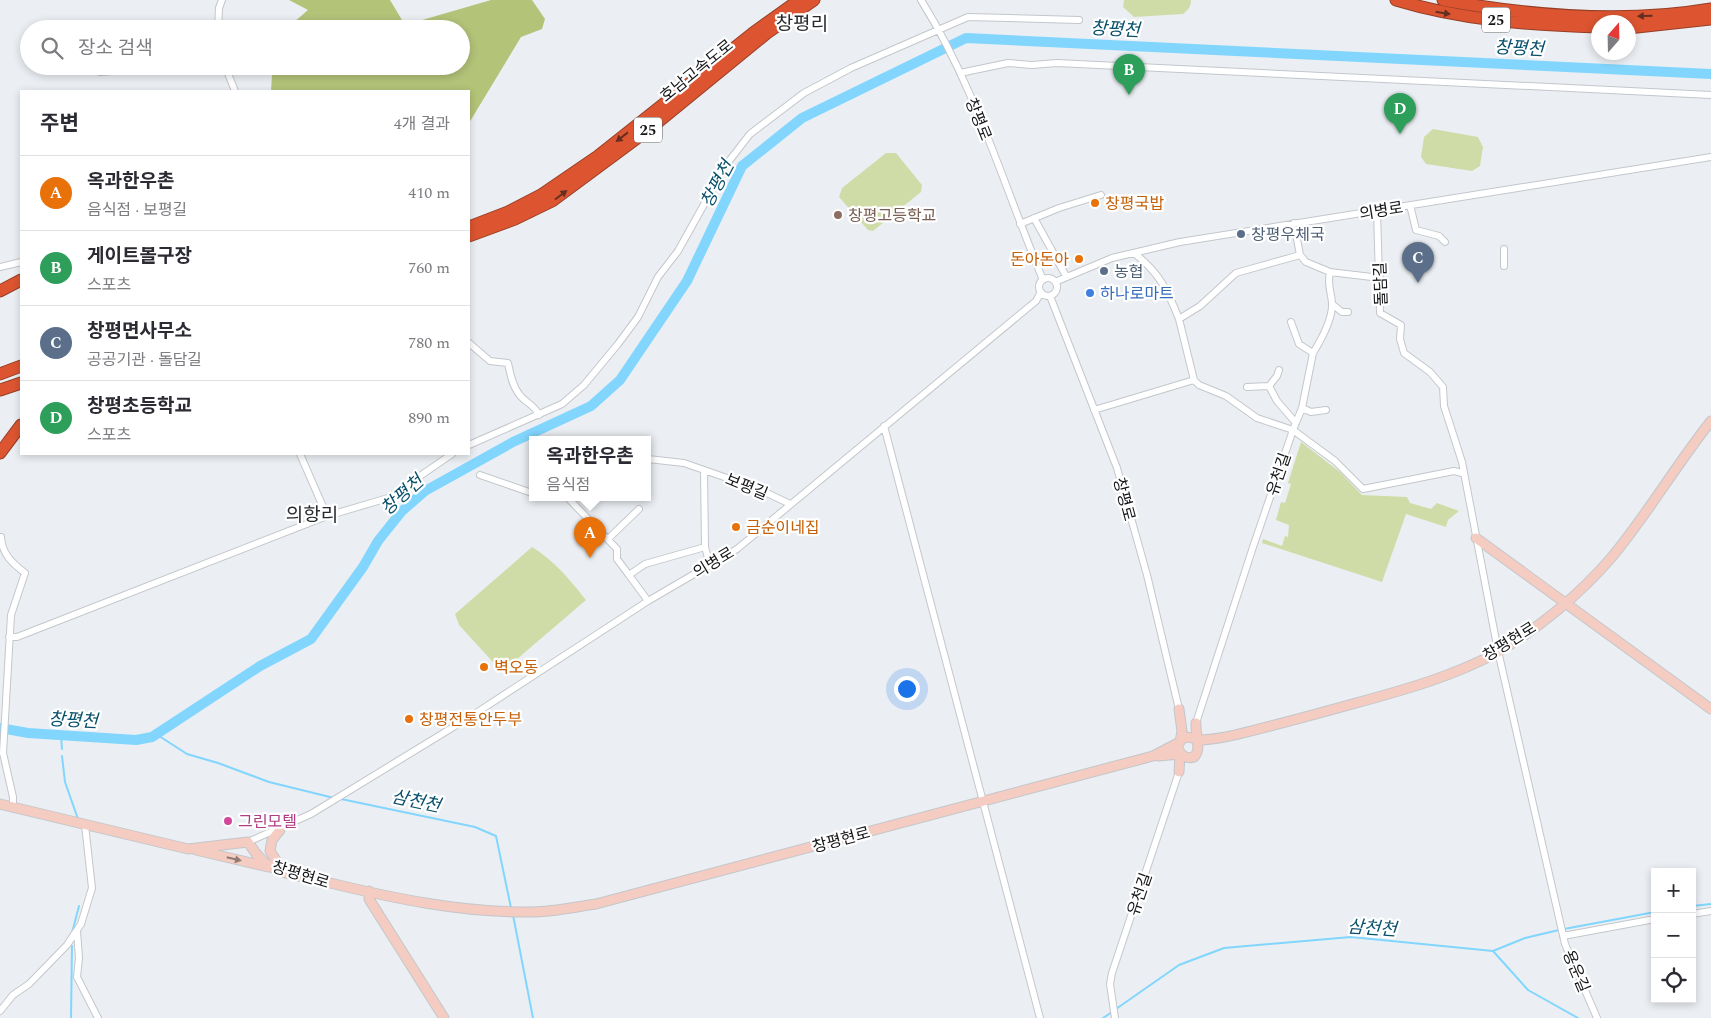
<!DOCTYPE html>
<html lang="ko">
<meta charset="utf-8">
<style>
body{margin:0;font-family:Spectral,"Noto Sans KR",serif;background:#f7f7f7;color:#2b2b33}
.controls{position:absolute;right:15px;bottom:15px;display:grid;overflow:hidden;border-radius:0px;box-shadow:0 2px 8px #0003}
.controls button{width:45px;height:45px;display:grid;place-items:center;padding:0;border:0;border-bottom:1px solid #e1e1e2;background:#fff;color:#2b2b33;font:25px sans-serif}
.compass{position:absolute;left:1591px;top:15px;width:45px;height:45px;border-radius:50%;background:#fff;box-shadow:0 2px 8px #0003;rotate:20deg}
.you{position:absolute;left:906px;top:688px;width:18px;height:18px;margin:-12px;border:4px solid #fff;border-radius:50%;background:#1a73e8;box-shadow:0 0 0 8px #1a73e833}
.badge{display:grid;place-items:center;width:32px;height:32px;border-radius:50%;background:#ea580c;color:#fff;font-size:16px;font-weight:700}
.pin{position:absolute;translate:-50% -41px;filter:drop-shadow(0 1px 2px #0008)}
.pin::after{content:'';position:absolute;top:26px;width:18px;height:15px;background:inherit;clip-path:polygon(0 0,100% 0,50% 100%)}
.popup{position:absolute;left:529px;top:436px;width:122px;height:65px;box-sizing:border-box;display:grid;place-content:center;border-radius:0px;background:#fff;filter:drop-shadow(0 1px 4px #0005);font-size:16px;white-space:nowrap;color:#7c7c81}
.popup b{font-size:19px;color:#2b2b33}
.popup::after{content:'';position:absolute;left:50%;top:100%;margin-left:-10px;border:10px solid transparent;border-top-color:#fff}
.list{margin:0;padding:0;list-style:none}
h2{display:flex;justify-content:space-between;align-items:center;height:65px;margin:0;padding:0 20px;font-size:21px}
h2 small{font-size:16px;font-weight:400;color:#7c7c81}
.list li{display:grid;grid-template-columns:32px 1fr auto;gap:15px;align-items:center;box-sizing:border-box;height:75px;padding:0 20px;border-top:1px solid #e1e1e2}
.list b{display:block;font-size:19px;white-space:nowrap}
.list p{margin:0;font-size:16px;white-space:nowrap;color:#7c7c81}
.list em{font-size:16px;font-style:normal;color:#7c7c81}
.icon{flex:none;width:28px;height:28px;fill:none;stroke:currentColor;stroke-width:2;stroke-linecap:round;stroke-linejoin:round}
.map{position:relative;flex:none;width:1711px;height:1018px;overflow:hidden}
.search{position:absolute;background:#fff;box-shadow:0 2px 8px #0003;left:20px;top:20px;width:450px;height:55px;display:flex;align-items:center;gap:12px;box-sizing:border-box;padding:0 18px;border-radius:28px;color:#7c7c81;font-size:19px}
.panel{position:absolute;background:#fff;box-shadow:0 2px 8px #0003;left:20px;top:90px;width:450px;height:365px;border-radius:0px}
.map>svg:first-child{display:block}
</style>
<div class="map">
<svg width="1711" height="1018" viewBox="0 0 1711 1018">
<rect width="100%" height="100%" fill="#ebeff3"/>
<path fill="#d0dca7" d="M1124 0H1191C1191 7 1188 10 1183 14L1134 17 1123 7Z
M1433 129 1478 137 1483 147 1480 166 1472 171 1426 164 1421 157 1424 137Z
M886 153H896L922 185 921 192 873 231 868 230 839 197 842 188Z
M1301 442 1340 472 1362 495 1407 497 1410 503 1431 509 1437 503 1459 511 1448 520 1446 527 1406 514 1382 582 1262 543 1263 539 1282 546 1285 536 1288 537 1289 525 1276 520 1281 502 1285 503 1291 484 1288 483Z
M532 547C555 561 570 580 586 600L502 672 459 625 455 614Z"/>
<path fill="#b3c378" d="M289 0H390L405 25 491 0H532L545 19 542 29 521 37 469 123V91H271L272 75 258 66H461V29H286L308 10Z"/>
<g fill="none" stroke-linecap="round" stroke-linejoin="round">
<path stroke="#82d6fe" stroke-width="2" d="M156 734 187 754 218 763 269 782 334 798
M61 735 62 749
M62 756 65 782 78 819
M341 799 475 827 496 836 511 908
M1692 906 1711 904
M513 915 533 1018
M1564 929 1655 912
M72 933 79 906
M1493 951 1528 990 1578 1018
M1116 1009 1179 965 1224 948 1351 937 1493 951 1525 938 1559 930
M71 1018 72 946
M1103 1018 1112 1012"/>
<path stroke="#82d6fe" stroke-width="10" d="M0 728 28 733 136 740 152 737 260 666 311 639 363 567 378 541 402 511 425 491 513 442 591 406 620 380 687 281 742 166 802 118 966 38 1711 74"/>
<defs>
<path id="street" d="M921 0C975 86 1004 186 1043 280
M218 29 219 8 222 0
M177 66H190
M225 66 235 91
M100 72 113 71 112 66
M960 73 1008 63 1032 65 1057 63 1711 95
M1410 205 1416 230 1439 236 1445 242
M1377 211 1380 313 1401 325 1400 339 1404 353 1430 372 1443 387 1444 406 1462 462 1498 651 1560 922 1565 944 1597 1018
M1034 218 1066 276
M1294 223 1300 255 1306 262 1330 272C1327 286 1331 290 1332 303 1333 319 1321 340 1313 353
M1020 224 1059 208 1101 195
M1504 249V266
M1134 253C1159 272 1168 291 1179 319L1200 306 1236 273 1300 255
M0 267 21 262
M1330 272 1380 278
M1039 287a9 9 0 1 1 18 0a9 9 0 1 1-18 0Z
M1055 282 1112 258 1180 242 1711 157
M1050 296 1117 468 1147 575 1179 709
M1332 304 1342 312H1348
M1179 319 1194 380
M1291 322 1299 344 1313 353 1302 408 1293 430 1335 461 1363 489 1454 471 1462 473
M469 343 490 361 508 363C510 373 512 385 519 394 525 403 533 403 539 415
M1279 370 1277 376 1269 386 1277 401 1296 423
M1247 387 1269 386
M1302 408 1311 412 1326 410
M1094 410 1194 380 1199 385 1226 396 1257 418 1293 430 1253 547 1196 723
M884 426 1040 1018
M469 445 562 404 584 385 618 344 638 317 658 277 678 251 726 165 750 134 804 93 851 68 968 17 1079 20
M300 454 327 516
M648 459 684 463 727 478 742 481 790 504
M704 470 705 547 710 565
M480 475 532 493
M567 497 617 549V559L629 575
M1 537C2 554 12 563 25 573L11 615 3 753 13 797V808
M608 539 639 509
M648 601 629 575 645 564 705 547
M9 637H17L327 516 388 498 452 454
M248 842 311 814 473 715 648 601 737 549 1036 301 1041 292
M1692 914 1711 911
M77 931 79 958 77 977 98 1018
M1563 936 1655 919
M0 1011 13 995 29 984 67 945 81 924 92 888 85 825
M1115 1018 1110 984 1112 973 1179 772"/>
<path id="secondary" d="M1476 538 1711 709
M1196 723C1195 735 1202 749 1194 757 1181 761 1171 744 1184 738 1191 735 1196 741 1202 740 1217 739 1232 736 1247 732 1283 723 1320 713 1356 703 1404 690 1454 676 1498 652 1539 628 1580 594 1611 558 1647 515 1676 465 1711 421
M1158 756 1180 754 1179 772
M0 804 188 849 248 842C254 851 259 859 268 865 283 875 305 877 322 881 391 898 462 913 532 912 553 912 575 907 596 904L1153 756 1180 742 1182 731 1179 709
M280 830 272 840 270 851 279 865 287 867
M196 850 268 867
M369 891V899L444 1018"/>
<path id="highway" d="M1396 0C1462 20 1530 25 1598 27
M1443 0C1530 16 1623 24 1711 9
M1628 28 1711 19
M469 227 508 212 541 195 598 156 753 33 799 0
M469 236 515 219 552 201 652 127 767 33 814 0
M0 291 21 280
M0 374 21 366
M0 390 21 383
M0 453 21 425"/>
</defs>
<use href="#street" stroke="#c3c7cb" stroke-width="8"/>
<use href="#secondary" stroke="#c3c7cb" stroke-width="11"/>
<use href="#highway" stroke="#963f27" stroke-width="13"/>
<use href="#street" stroke="#fff" stroke-width="6"/>
<use href="#secondary" stroke="#f4ccc1" stroke-width="9"/>
<use href="#highway" stroke="#dc5530" stroke-width="11"/>
</g>
<defs><path id="oneway-solid" d="M-6-.8H1V-3.2L6.5 0L1 3.2V.8H-6Z" transform="scale(1.25)"/></defs>
<g fill="#642f21">
<use href="#oneway-solid" transform="translate(1443 13) rotate(9)"/>
<use href="#oneway-solid" transform="translate(1645 16) rotate(178)"/>
<use href="#oneway-solid" transform="translate(622 137) rotate(142)"/>
<use href="#oneway-solid" transform="translate(561 195) rotate(-37)"/>
</g>
<use fill="#8f7a74" href="#oneway-solid" transform="translate(234 859) rotate(13)"/>
<g fill="#e8710a" stroke="#fff" stroke-width="2">
<circle cx="1095" cy="203" r="5"/>
<circle cx="1079" cy="259" r="5"/>
<circle cx="736" cy="527" r="5"/>
<circle cx="484" cy="667" r="5"/>
<circle cx="409" cy="719" r="5"/>
</g>
<circle fill="#8d6e63" stroke="#fff" stroke-width="2" cx="838" cy="215" r="5"/>
<g fill="#5c6f8a" stroke="#fff" stroke-width="2">
<circle cx="1241" cy="234" r="5"/>
<circle cx="1104" cy="271" r="5"/>
</g>
<circle fill="#3f7fe0" stroke="#fff" stroke-width="2" cx="1090" cy="293" r="5"/>
<circle fill="#d1479c" stroke="#fff" stroke-width="2" cx="228" cy="821" r="5"/>
<g text-anchor="middle" stroke-width="4.5" stroke-linejoin="round" paint-order="stroke">
<g fill="#fff" stroke="#5a5b5d" stroke-width="1">
<rect x="1482" y="7.5" width="28" height="25" rx="4"/>
<rect x="634" y="117.5" width="28" height="25" rx="4"/>
</g>
<g font-size="15" font-weight="bold" fill="#141517">
<text x="1496" y="25">25</text>
<text x="648" y="135">25</text>
</g>
<g font-size="16" fill="#141517" stroke="#fff">
<text transform="translate(696 70) rotate(-39)" y="6">호남고속도로</text>
<text transform="translate(979 119) rotate(68)" y="6">창평로</text>
<text transform="translate(1381 210) rotate(-9)" y="6">의병로</text>
<text transform="translate(1380 284) rotate(-92)" y="6">돌담길</text>
<text transform="translate(1278 474) rotate(-71)" y="6">유천길</text>
<text transform="translate(747 486) rotate(22)" y="6">보평길</text>
<text transform="translate(1125 499) rotate(75)" y="6">창평로</text>
<text transform="translate(713 562) rotate(-31)" y="6">의병로</text>
<text transform="translate(1509 641) rotate(-32)" y="6">창평현로</text>
<text transform="translate(841 839) rotate(-15)" y="6">창평현로</text>
<text transform="translate(301 874) rotate(17)" y="6">창평현로</text>
<text transform="translate(1139 894) rotate(-71)" y="6">유천길</text>
<text transform="translate(1577 971) rotate(67)" y="6">용운길</text>
</g>
<g font-size="16" fill="#c56008" stroke="#fff" text-anchor="start">
<text x="1105" y="209">창평국밥</text>
<text x="1069" y="265" text-anchor="end">돈아돈아</text>
<text x="746" y="533">금순이네집</text>
<text x="494" y="673">벽오동</text>
<text x="419" y="725">창평전통안두부</text>
</g>
<g font-size="16" fill="#785e54" stroke="#fff" text-anchor="start">
<text x="848" y="221">창평고등학교</text>
</g>
<g font-size="16" fill="#4e5e75" stroke="#fff" text-anchor="start">
<text x="1251" y="240">창평우체국</text>
<text x="1114" y="277">농협</text>
</g>
<g font-size="16" fill="#366cbe" stroke="#fff" text-anchor="start">
<text x="1100" y="299">하나로마트</text>
</g>
<g font-size="16" fill="#b23c85" stroke="#fff" text-anchor="start">
<text x="238" y="827">그린모텔</text>
</g>
<g font-size="18" font-style="italic" fill="#0a516c" stroke="#fff">
<text transform="translate(1115 29) rotate(3)" y="6">창평천</text>
<text transform="translate(1519 48) rotate(3)" y="6">창평천</text>
<text transform="translate(717 184) rotate(-62)" y="6">창평천</text>
<text transform="translate(402 495) rotate(-42)" y="6">창평천</text>
<text transform="translate(73 720) rotate(3)" y="6">창평천</text>
<text transform="translate(416 801) rotate(12)" y="6">삼천천</text>
<text transform="translate(1372 928) rotate(4)" y="6">삼천천</text>
</g>
<g font-size="19" fill="#272a2d" stroke="#fff">
<text x="802" y="30">창평리</text>
<text x="312" y="521">의항리</text>
</g>
</g>
</svg>
<div class="controls">
<button>+</button>
<button>−</button>
<button><svg class="icon" aria-label="locate" viewBox="0 0 24 24"><circle cx="12" cy="12" r="6"/><path d="M12 2v4M12 18v4M2 12h4M18 12h4"/></svg></button>
</div>
<svg class="compass" viewBox="-18 -18 36 36"><path d="M0-13l5 13h-10z" fill="#e53935"/><path d="M0 13l5-13h-10z" fill="#7c7c81"/></svg>
<div class="you"></div>
<div class="pin badge" style="left:590px;top:558px;background:#e8710a">A</div>
<div class="popup"><b>옥과한우촌</b>음식점</div>
<div class="pin badge" style="left:1129px;top:95px;background:#2e9e5b">B</div>
<div class="pin badge" style="left:1418px;top:283px;background:#5c6f8a">C</div>
<div class="pin badge" style="left:1400px;top:134px;background:#2e9e5b">D</div>
<div class="search"><svg class="icon" aria-label="search" viewBox="0 0 24 24"><circle cx="10" cy="10" r="6"/><path d="M15 15l6 6"/></svg>장소 검색</div>
<section class="panel">
<h2>주변<small>4개 결과</small></h2>
<ul class="list">
<li><span class="badge" style="background:#e8710a">A</span><div><b>옥과한우촌</b><p>음식점 · 보평길</p></div><em>410 m</em></li>
<li><span class="badge" style="background:#2e9e5b">B</span><div><b>게이트볼구장</b><p>스포츠</p></div><em>760 m</em></li>
<li><span class="badge" style="background:#5c6f8a">C</span><div><b>창평면사무소</b><p>공공기관 · 돌담길</p></div><em>780 m</em></li>
<li><span class="badge" style="background:#2e9e5b">D</span><div><b>창평초등학교</b><p>스포츠</p></div><em>890 m</em></li>
</ul>
</section>
</div>
